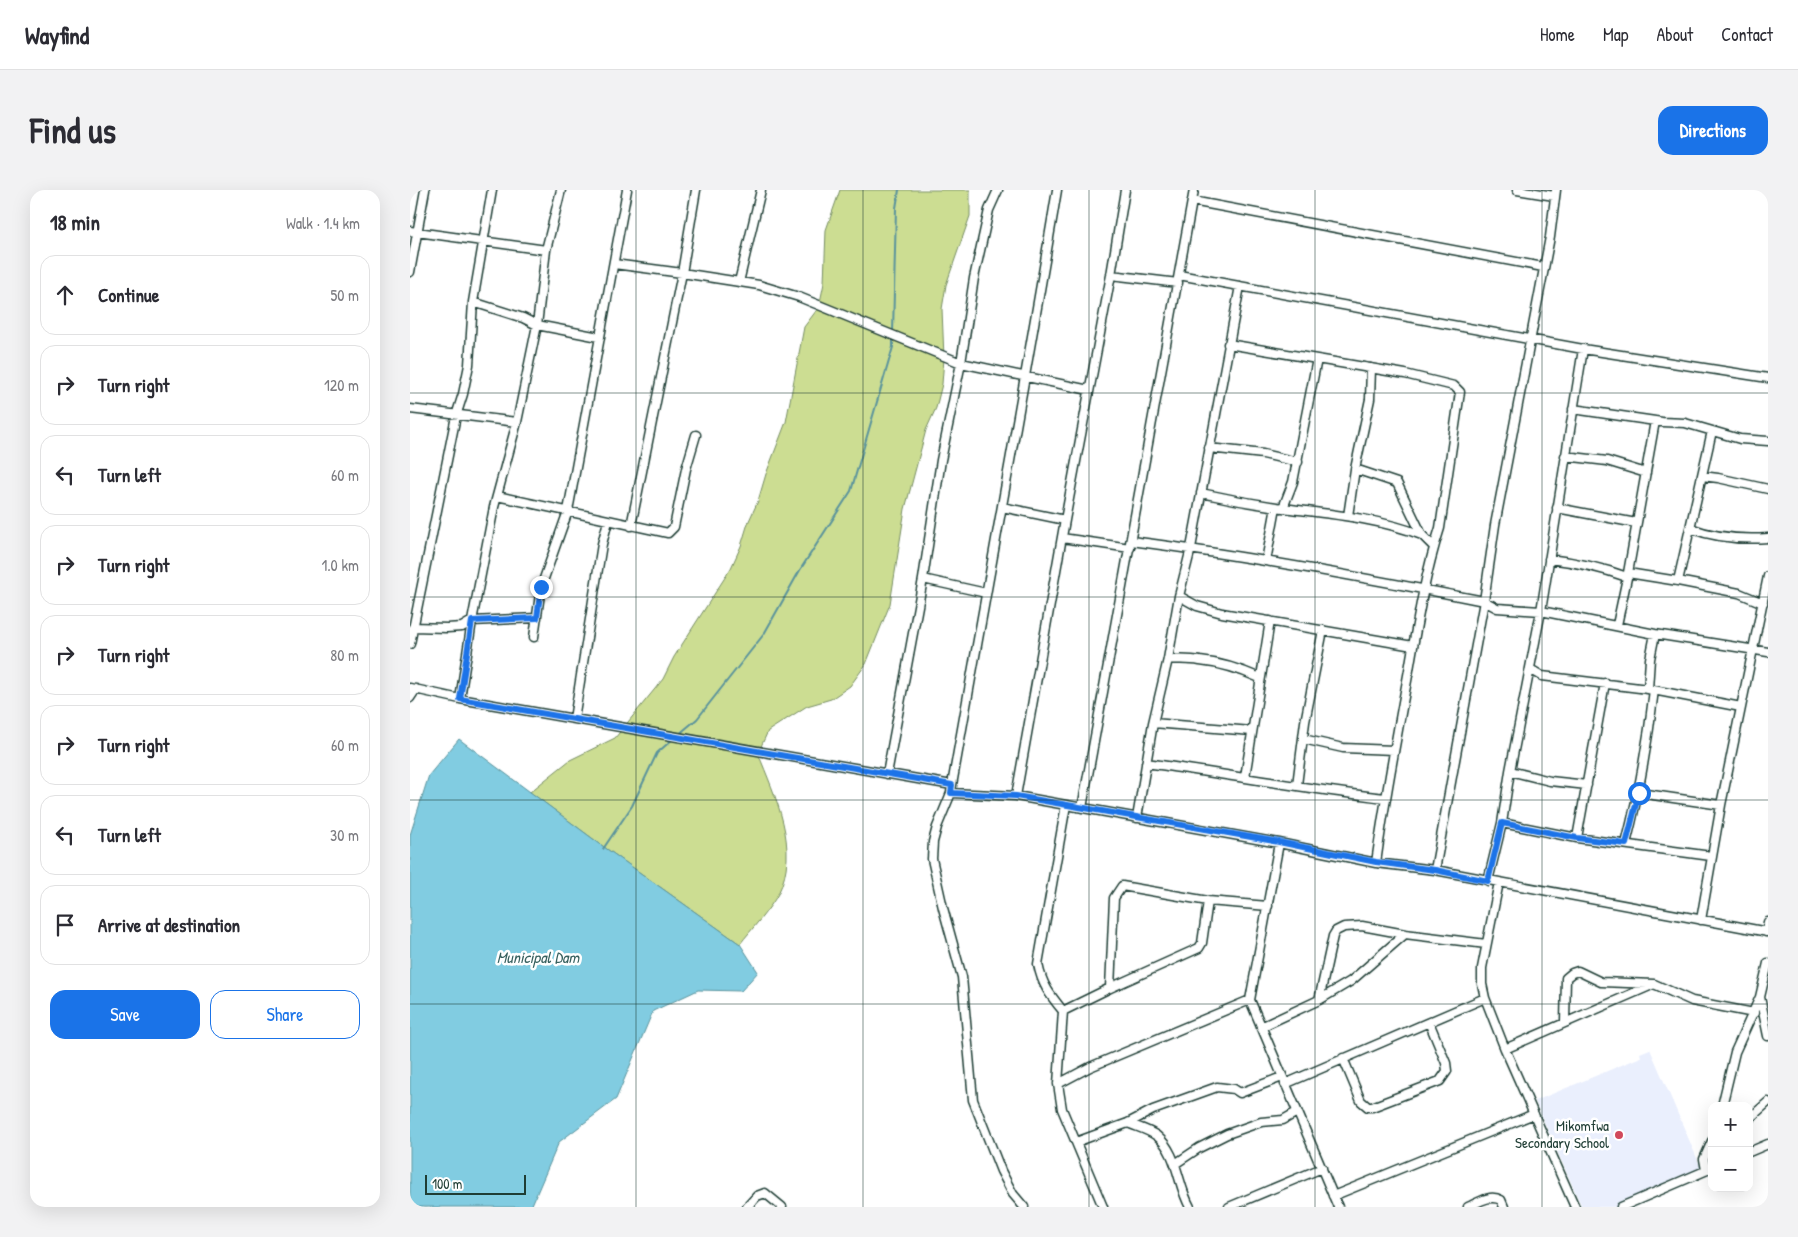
<!DOCTYPE html>
<meta charset="utf-8">
<style>
body{margin:0;font-family:"Patrick Hand",sans-serif;background:#f2f2f3;color:#2b2b33}
.controls{position:absolute;right:15px;bottom:15px;display:grid;overflow:hidden;border-radius:10px;box-shadow:0 5px 20px #0002}
.controls button{width:45px;height:45px;display:grid;place-items:center;padding:0;border:0;border-bottom:1px solid #e1e1e2;background:#fff;color:#2b2b33;font:25px sans-serif}
.scale{position:absolute;left:15px;bottom:12px;width:101px;box-sizing:border-box;padding-left:5px;border:2px solid #1f3d34;border-top:0;font-size:14px;line-height:18px;white-space:nowrap;color:#1f3d34;-webkit-text-stroke:4px #fff;paint-order:stroke}
.stop{position:absolute;width:15px;height:15px;margin:-11px;border:4px solid #1a73e8;border-radius:50%;background:#fff}
.stop.end{background:#1a73e8;border-color:#fff;box-shadow:0 1px 5px #0008}
.list{margin:0;padding:0;list-style:none}
h2{display:flex;justify-content:space-between;align-items:center;height:65px;margin:0;padding:0 20px;font-size:21px}
h2 small{font-size:16px;font-weight:400;color:#7c7c81}
.list li{display:grid;grid-template-columns:32px 1fr auto;gap:15px;align-items:center;box-sizing:border-box;height:80px;margin:0 10px 10px;padding:0 10px;border:1px solid #e1e1e2;border-radius:15px}
.list b{display:block;font-size:19px;white-space:nowrap}
.list em{font-size:16px;font-style:normal;color:#7c7c81}
.actions{display:flex;gap:10px;padding:15px 20px}
.actions a{flex:1;padding:11px 0;border:1px solid #1a73e8;border-radius:15px;text-align:center;font-size:18px;color:#1a73e8}
.actions .main{background:#1a73e8;color:#fff}
.icon{flex:none;width:28px;height:28px;fill:none;stroke:currentColor;stroke-width:2;stroke-linecap:round;stroke-linejoin:round}
.map{position:relative;flex:none;width:1358px;height:1017px;overflow:hidden;border-radius:15px}
header{display:flex;align-items:center;gap:30px;box-sizing:border-box;height:70px;padding:0 25px;background:#fff;border-bottom:1px solid #e1e1e2}
header strong{font-size:24px}
nav{display:flex;gap:28px;margin-inline-start:auto;font-size:18px}
.intro{display:flex;align-items:center;justify-content:space-between;box-sizing:border-box;height:120px;padding:0 30px}
h1{margin:0;font-size:35px}
.button{padding:12px 22px;border-radius:15px;background:#1a73e8;color:#fff;font-size:18px;font-weight:700}
main{display:flex;gap:30px;padding:0 30px}
aside{flex:1;background:#fff;border-radius:15px;box-shadow:0 5px 20px #0002}
.map>svg:first-child{display:block}
</style>
<header>
<strong>Wayfind</strong>
<nav><a>Home</a><a>Map</a><a>About</a><a>Contact</a></nav>
</header>
<div class="intro"><h1>Find us</h1><a class="button">Directions</a></div>
<main>
<aside>
<h2>18 min<small>Walk · 1.4 km</small></h2>
<ul class="list">
<li><svg class="icon" aria-label="ahead" viewBox="0 0 24 24"><path d="M12 20V5M6 11l6-6 6 6"/></svg><div><b>Continue</b></div><em>50 m</em></li>
<li><svg class="icon" aria-label="right" viewBox="0 0 24 24"><path d="M7 20v-9h11M14 6l5 5-5 5"/></svg><div><b>Turn right</b></div><em>120 m</em></li>
<li><svg class="icon" aria-label="left" viewBox="0 0 24 24"><path d="M17 20v-9H6M10 6l-5 5 5 5"/></svg><div><b>Turn left</b></div><em>60 m</em></li>
<li><svg class="icon" aria-label="right" viewBox="0 0 24 24"><path d="M7 20v-9h11M14 6l5 5-5 5"/></svg><div><b>Turn right</b></div><em>1.0 km</em></li>
<li><svg class="icon" aria-label="right" viewBox="0 0 24 24"><path d="M7 20v-9h11M14 6l5 5-5 5"/></svg><div><b>Turn right</b></div><em>80 m</em></li>
<li><svg class="icon" aria-label="right" viewBox="0 0 24 24"><path d="M7 20v-9h11M14 6l5 5-5 5"/></svg><div><b>Turn right</b></div><em>60 m</em></li>
<li><svg class="icon" aria-label="left" viewBox="0 0 24 24"><path d="M17 20v-9H6M10 6l-5 5 5 5"/></svg><div><b>Turn left</b></div><em>30 m</em></li>
<li><svg class="icon" aria-label="arrive" viewBox="0 0 24 24"><path d="M6 21V4h12l-3 4 3 4H6"/></svg><div><b>Arrive at destination</b></div></li>
</ul>
<div class="actions"><a class="main">Save</a><a>Share</a></div>
</aside>
<div class="map">
<svg width="1358" height="1017" viewBox="0 0 1358 1017">
<rect width="100%" height="100%" fill="#fff"/>
<filter id="ink" filterUnits="userSpaceOnUse"><feTurbulence type="fractalNoise" baseFrequency=".02" numOctaves="2"/><feDisplacementMap in="SourceGraphic" scale="10" xChannelSelector="R" yChannelSelector="G"/><feConvolveMatrix kernelMatrix="1 2 1 2 8 2 1 2 1" color-interpolation-filters="sRGB"/></filter>
<g filter="url(#ink)">
<path fill="#eaeffd" d="M1240 859 1292 980 1206 1017H1172L1125 911 1231 867 1230 863Z"/>
<path fill="#ccdd92" stroke="#768d63" d="M430 0H560V26L536 95 532 119 534 168 532 194 526 218 516 240 495 319 480 414 456 474 440 496 421 509 397 516 358 541 348 563C365 606 391 659 368 704 360 719 341 740 330 754L194 657 120 602 160 570 205 548 253 489 264 467 321 378 331 356 338 333 348 311 356 284 376 232 394 137 409 117 414 93 416 40Z"/>
<path fill="#81cce1" stroke="#5a939c" d="M49 549 194 657 330 754 348 782 331 801 288 800 243 821 206 909 149 952 121 1017H0V645L19 585Z"/>
<g fill="none" stroke-linecap="round" stroke-linejoin="round">
<path stroke="#5a939c" stroke-width="2" d="M483 143 486 18 489 0
M268 545 287 529 354 444 390 380 441 301 483 157V147
M193 659 222 616 247 563 264 548"/>
<defs>
<path id="street" d="M1107 0 1144 6
M782 11 1133 77
M0 41 136 60
M204 74 272 83 349 95 389 107 551 173 679 200
M0 82 15 0
M701 85 768 93
M769 85 1173 159 1358 188
M329 92 351 0
M63 112 113 128 127 135 189 147
M818 154 907 169 883 292 873 318
M907 169 995 184 1044 196 1050 202 1030 338C1015 384 1007 433 999 480 987 544 975 608 966 673
M0 219 107 232
M1163 219 1252 232 1275 233 1330 249 1358 251
M799 258 853 264 888 272
M1155 266 1197 271 1236 283
M945 279 987 293 1012 345 1024 357
M1292 286 1308 288 1358 299
M791 303C818 309 845 314 873 318 920 324 968 328 1012 345
M87 306 258 343 264 337 276 279 286 245
M592 317 655 330
M1147 318 1226 333
M938 326 945 279 960 209 961 178
M221 336 272 83 286 0
M1280 338C1306 348 1330 350 1358 348
M652 348 720 358
M721 351C839 366 957 388 1074 411L1087 418 1131 421 1245 444 1358 462
M1139 369C1166 372 1192 378 1217 387
M856 371 866 317
M1218 383 1268 391 1302 241
M513 389 576 403
M1268 391 1329 403 1353 413
M769 406 787 416 812 423 1003 456
M1207 435 1218 383 1245 231
M3 437 37 438 52 437 62 431 127 428
M124 447 131 397 158 321 217 0
M0 454 46 226 53 204 59 175 63 112 82 0
M758 469C769 470 779 469 790 471 810 473 832 480 850 488
M1120 479 1132 486 1238 499 1331 517
M0 498 50 509 542 595 541 603 606 606 869 653 966 673 1025 680 1358 742
M1238 499 1240 469 1245 444
M0 508 6 499
M50 509 62 431 84 317 107 232 127 135 136 60 151 0
M164 529 192 354 198 331
M743 533 842 541
M893 549 933 558 984 560
M736 573C816 584 895 599 975 608
M1100 581 1140 591 1177 595
M477 584 513 389 531 270 551 173 564 88 579 20 588 0
M835 587 860 431
M542 595C577 397 614 199 647 0
M887 595 895 532 913 440
M541 603 527 637 523 652 522 669 533 718 552 787 563 910 591 981 603 1004 614 1017
M1229 603 1311 615
M606 606 655 330 701 85 715 0
M656 615 628 774C632 795 640 805 653 821L648 894 652 919 693 1017
M672 618 784 0
M727 628 743 533 758 469 769 406 781 358 830 96
M1092 633 1167 648 1301 666
M1167 648 1195 493
M869 653 840 810 928 1017
M1216 654C1229 603 1238 553 1244 500
M1025 680 1074 411 1085 335 1140 47 1146 0
M1078 691 1092 633 1100 581 1131 421 1173 159
M1089 692 1072 778V794L1075 808 1095 859 1165 1017
M1291 730 1311 615 1358 386
M1356 742 1358 732
M1358 773 1350 807 1358 846
M700 798 789 758 792 753 798 711
M909 810 941 791 995 744
M653 821 700 798 704 708 712 696 798 711 858 716
M1155 832 1156 788 1162 783 1168 781 1191 792 1244 794 1282 811 1344 823
M851 837 909 810 923 746 926 741 934 737 952 736 995 744 1076 754
M1095 859 1242 795
M933 868 951 911 958 917H962L1030 891 1037 881 1036 873 1019 832
M648 894 680 877 840 810
M875 894 1075 808
M1312 916 1325 862 1350 807
M1339 929 1358 912
M718 933C727 937 739 940 747 946 768 963 767 994 780 1017
M666 952 718 933 743 920 807 897 824 899 830 903 872 887
M1339 962 1358 954
M765 974 789 958 817 944 851 932 873 930 887 922
M1296 980 1294 969 1302 951
M923 1006 1124 924
M337 1017 347 1006 355 1003 372 1017
M819 1017 912 978
M1058 1017C1069 1012 1080 1004 1091 1010L1094 1017
M1211 1017 1302 978"/>
</defs>
<use href="#street" stroke="#1f3d34" stroke-width="11"/>
<use href="#street" stroke="#fff" stroke-width="8"/>
</g>
</g>
<g fill="none" stroke-linecap="round" stroke-linejoin="round" filter="url(#ink)">
<path stroke="#1a73e8" stroke-width="6" d="M131 397 127 428 62 431 50 509 542 595 541 603 606 606 869 652 966 672 1025 680 1078 691 1092 633 1167 648 1216 654 1229 603"/>
</g>
<path fill="none" stroke="#1f3d34" stroke-width="1" stroke-opacity="0.55" d="M226 0V1017M453 0V1017M679 0V1017M905 0V1017M1132 0V1017M0 203H1358M0 407H1358M0 610H1358M0 814H1358"/>
<circle fill="#d1495b" stroke="#fff" stroke-width="2" cx="1209" cy="945" r="5"/>
<g text-anchor="middle" stroke-width="5" stroke-linejoin="round" paint-order="stroke">
<g font-size="15" fill="#1f3d34" stroke="#fff" text-anchor="end">
<text x="1199" y="941">Mikomfwa<tspan x="1199" dy="17">Secondary School</tspan></text>
</g>
<g font-size="16" font-style="italic" fill="#38615f" stroke="#fff">
<text x="128" y="773">Municipal Dam</text>
</g>
</g>
</svg>
<div class="controls">
<button>+</button>
<button>−</button>
</div>
<div class="scale">100 m</div>
<div class="stop" style="left:1229px;top:603px"></div>
<div class="stop end" style="left:131px;top:397px"></div>
</div>
</main>
